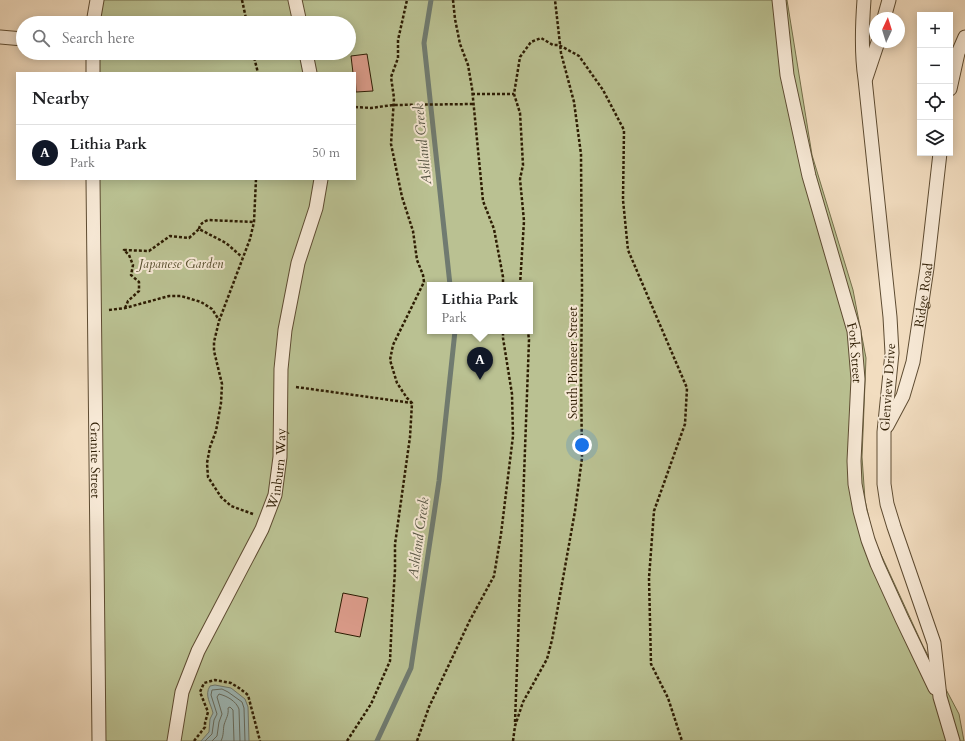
<!DOCTYPE html>
<meta charset="utf-8">
<style>
body{margin:0;font-family:Cardo,serif;background:#f6f6f6;color:#202124}
.controls{position:absolute;right:12px;top:12px;display:grid;overflow:hidden;border-radius:0px;box-shadow:0 2px 10px #0003}
.controls button{width:36px;height:36px;display:grid;place-items:center;padding:0;border:0;border-bottom:1px solid #e0e0e0;background:#fff;color:#202124;font:20px sans-serif}
.compass{position:absolute;left:869px;top:12px;width:36px;height:36px;border-radius:50%;background:#fff;box-shadow:0 2px 10px #0003;rotate:4deg}
.you{position:absolute;left:582px;top:445px;width:14px;height:14px;margin:-10px;border:3px solid #fff;border-radius:50%;background:#1a73e8;box-shadow:0 0 0 6px #1a73e833}
.badge{display:grid;place-items:center;width:26px;height:26px;border-radius:50%;background:#111827;color:#fff;font-size:13px;font-weight:700}
.pin{position:absolute;translate:-50% -33px;filter:drop-shadow(0 1px 2px #0008)}
.pin::after{content:'';position:absolute;top:21px;width:14px;height:12px;background:inherit;clip-path:polygon(0 0,100% 0,50% 100%)}
.popup{position:absolute;left:427px;top:282px;width:106px;height:52px;box-sizing:border-box;display:grid;place-content:center;border-radius:0px;background:#fff;filter:drop-shadow(0 1px 3px #0005);font-size:13px;white-space:nowrap;color:#757577}
.popup b{font-size:15px;color:#202124}
.popup::after{content:'';position:absolute;left:50%;top:100%;margin-left:-8px;border:8px solid transparent;border-top-color:#fff}
.list{margin:0;padding:0;list-style:none}
h2{display:flex;justify-content:space-between;align-items:center;height:52px;margin:0;padding:0 16px;font-size:17px}
h2 small{font-size:13px;font-weight:400;color:#757577}
.list li{display:grid;grid-template-columns:26px 1fr auto;gap:12px;align-items:center;box-sizing:border-box;height:56px;padding:0 16px;border-top:1px solid #e0e0e0}
.list b{display:block;font-size:15px;white-space:nowrap}
.list p{margin:0;font-size:13px;white-space:nowrap;color:#757577}
.list em{font-size:13px;font-style:normal;color:#757577}
.icon{flex:none;width:22px;height:22px;fill:none;stroke:currentColor;stroke-width:2;stroke-linecap:round;stroke-linejoin:round}
.map{position:relative;flex:none;width:965px;height:741px;overflow:hidden}
.search{position:absolute;background:#fff;box-shadow:0 2px 10px #0003;left:16px;top:16px;width:340px;height:44px;display:flex;align-items:center;gap:10px;box-sizing:border-box;padding:0 14px;border-radius:22px;color:#757577;font-size:15px}
.panel{position:absolute;background:#fff;box-shadow:0 2px 10px #0003;left:16px;top:72px;width:340px;height:108px;border-radius:0px}
.map>svg:first-child{display:block}
</style>
<div class="map">
<svg width="965" height="741" viewBox="0 0 965 741">
<rect width="100%" height="100%" fill="#f2ddc0"/>
<filter id="stains"><feTurbulence type="fractalNoise" baseFrequency=".005" numOctaves="4"/><feColorMatrix values="0 0 0 0 .2 0 0 0 0 .09 0 0 0 0 .02 0 0 0 .5 -.17"/></filter>
<radialGradient id="worn" r=".72"><stop offset=".6" stop-color="#630" stop-opacity="0"/><stop offset="1" stop-color="#630" stop-opacity=".3"/></radialGradient>
<path fill="#bac192" stroke="#746e4a" fill-rule="evenodd" d="M97 0H787L812 155 853 290 866 358 862 457 865 500 873 537 923 646 959 714 964 741H99L93 179H355V73H93L92 53H349V23H93ZM430 285H530V331H430Z"/>
<path fill="#9dbaba" stroke="#707b70" d="M215 685 231 688 245 699 248 707 249 741H201L209 732 210 719 213 713C211 704 204 695 210 686Z"/>
<g fill="none" stroke-linecap="round" stroke-linejoin="round">
<path stroke="#656b5e" stroke-width="1" d="M205 741 212 734 214 720 217 714 211 695 212 690 222 689 228 692 242 702 244 708 245 741
M212 741 217 736 219 722 222 714 217 697 219 694C227 696 236 701 239 709L240 741
M221 741C224 735 223 730 224 725 226 718 229 715 228 708L230 707 233 710 234 741"/>
<path stroke="#707b70" stroke-width="5" d="M431 0 424 43 450 285
M377 741 411 668 439 481 455 331"/>
</g>
<path fill="#d99a88" stroke="#2d1c02" d="M367 54 373 91 356 92 355 73H353L351 56Z
M343 593 368 598 360 637 335 632Z"/>
<g fill="none" stroke-linecap="round" stroke-linejoin="round">
<defs>
<g id="minor">
<path d="M295 0 300 23"/>
<path id="s1" d="M779 0 787 75 809 176 854 331 858 379 854 461 855 484 860 511 868 540 877 564 902 619 935 688"/>
<path d="M864 0C862 27 861 53 865 79L890 317 892 353 884 432V484L887 504 894 527 934 643 940 697 953 741"/>
<path d="M884 18 889 0"/>
<path d="M93 23 97 0"/>
<path d="M0 37 23 39"/>
<path d="M93 53V73"/>
<path d="M306 53 310 73"/>
<path d="M866 78 878 42"/>
<path d="M950 89 958 53 965 37"/>
<path id="s2" d="M93 179 99 741"/>
<path id="s3" d="M887 426 903 396 913 362 927 268 940 153"/>
<path id="s4" d="M174 741 182 692 198 651 262 529 275 495 280 457 281 369 285 330 298 263 316 208 321 179"/>
</g>
</defs>
<use href="#minor" stroke="#5e4c32" stroke-width="15"/>
<path stroke="#2d1c02" stroke-width="2.5" stroke-dasharray="3 2" stroke-linecap="butt" d="M242 0 247 23
M453 0 455 19 460 44 468 65 472 88 483 201 494 229 503 277V285
M253 53 258 73
M472 94H514
M355 107 371 108 393 105 473 104
M199 229C200 224 203 222 208 220L254 222
M520 285 524 221 520 179 523 165 520 113 514 94 520 57 531 42 541 38 553 45H559L579 56 603 90 624 130 623 200 628 250 687 388 685 424 654 511 649 578 651 664 668 698 682 741
M125 308 128 301 139 291V282L131 275 133 265 129 255 124 250 149 251 170 236 189 238 199 229 226 243 242 257
M109 310 125 308 169 296H181L201 302 212 309 219 320
M296 387 412 403
M253 514 231 506 221 497 208 477 207 463 210 447 216 431 221 403 222 384 214 351V342L219 321 250 239 254 222 256 179
M515 722 529 340 528 331
M194 741 205 727V723L208 712 200 692 204 683 215 680 231 683 239 688 248 695 260 741
M347 741 371 704 390 661 392 617 395 570V544L410 437 412 403 407 398 397 383 390 360 393 345 424 282 423 275 417 260 413 231 402 197 391 144 394 98 391 77 398 58V40L407 0
M417 741 429 707 470 620 494 576 501 534 513 436 512 394 503 338V331
M513 741 515 726 523 702 547 659 552 640 575 511 582 458 581 377 582 292 581 154 574 102 561 53 555 0"/>
<use href="#minor" stroke="#f7e9d6" stroke-width="13"/>
</g>
<g text-anchor="middle" stroke-width="4" stroke-linejoin="round" paint-order="stroke">
<g font-size="13" font-style="italic" fill="#574e2d" stroke="#f7e9d6">
<text x="181" y="268">Japanese Garden</text>
</g>
<g font-size="13" fill="#2d1c02" stroke="#f7e9d6">
<text dy="5" stroke="none"><textPath href="#s3" startOffset="137">Ridge Road</textPath></text>
<text dy="5" stroke="none"><textPath href="#s1" startOffset="362">Fork Street</textPath></text>
<text transform="translate(572 363) rotate(-90)" y="5">South Pioneer Street</text>
<text transform="translate(887 387) rotate(-86)" y="5">Glenview Drive</text>
<text dy="5" stroke="none"><textPath href="#s2" startOffset="281">Granite Street</textPath></text>
<text dy="5" stroke="none"><textPath href="#s4" startOffset="294">Winburn Way</textPath></text>
</g>
<g font-size="14" font-style="italic" fill="#545342" stroke="#f7e9d6">
<text transform="translate(422 144) rotate(-96)" y="5">Ashland Creek</text>
<text transform="translate(418 538) rotate(-82)" y="5">Ashland Creek</text>
</g>
</g>
<rect width="100%" height="100%" filter="url(#stains)"/>
<rect width="100%" height="100%" fill="url(#worn)"/>
</svg>
<div class="controls">
<button>+</button>
<button>−</button>
<button><svg class="icon" aria-label="locate" viewBox="0 0 24 24"><circle cx="12" cy="12" r="6"/><path d="M12 2v4M12 18v4M2 12h4M18 12h4"/></svg></button>
<button><svg class="icon" aria-label="layers" viewBox="0 0 24 24"><path d="M12 4l9 5-9 5-9-5zM3 14l9 5 9-5"/></svg></button>
</div>
<svg class="compass" viewBox="-18 -18 36 36"><path d="M0-13l5 13h-10z" fill="#e53935"/><path d="M0 13l5-13h-10z" fill="#757577"/></svg>
<div class="you"></div>
<div class="pin badge" style="left:480px;top:380px">A</div>
<div class="popup"><b>Lithia Park</b>Park</div>
<div class="search"><svg class="icon" aria-label="search" viewBox="0 0 24 24"><circle cx="10" cy="10" r="6"/><path d="M15 15l6 6"/></svg>Search here</div>
<section class="panel">
<h2>Nearby<small></small></h2>
<ul class="list">
<li><span class="badge">A</span><div><b>Lithia Park</b><p>Park</p></div><em>50 m</em></li>
</ul>
</section>
</div>
